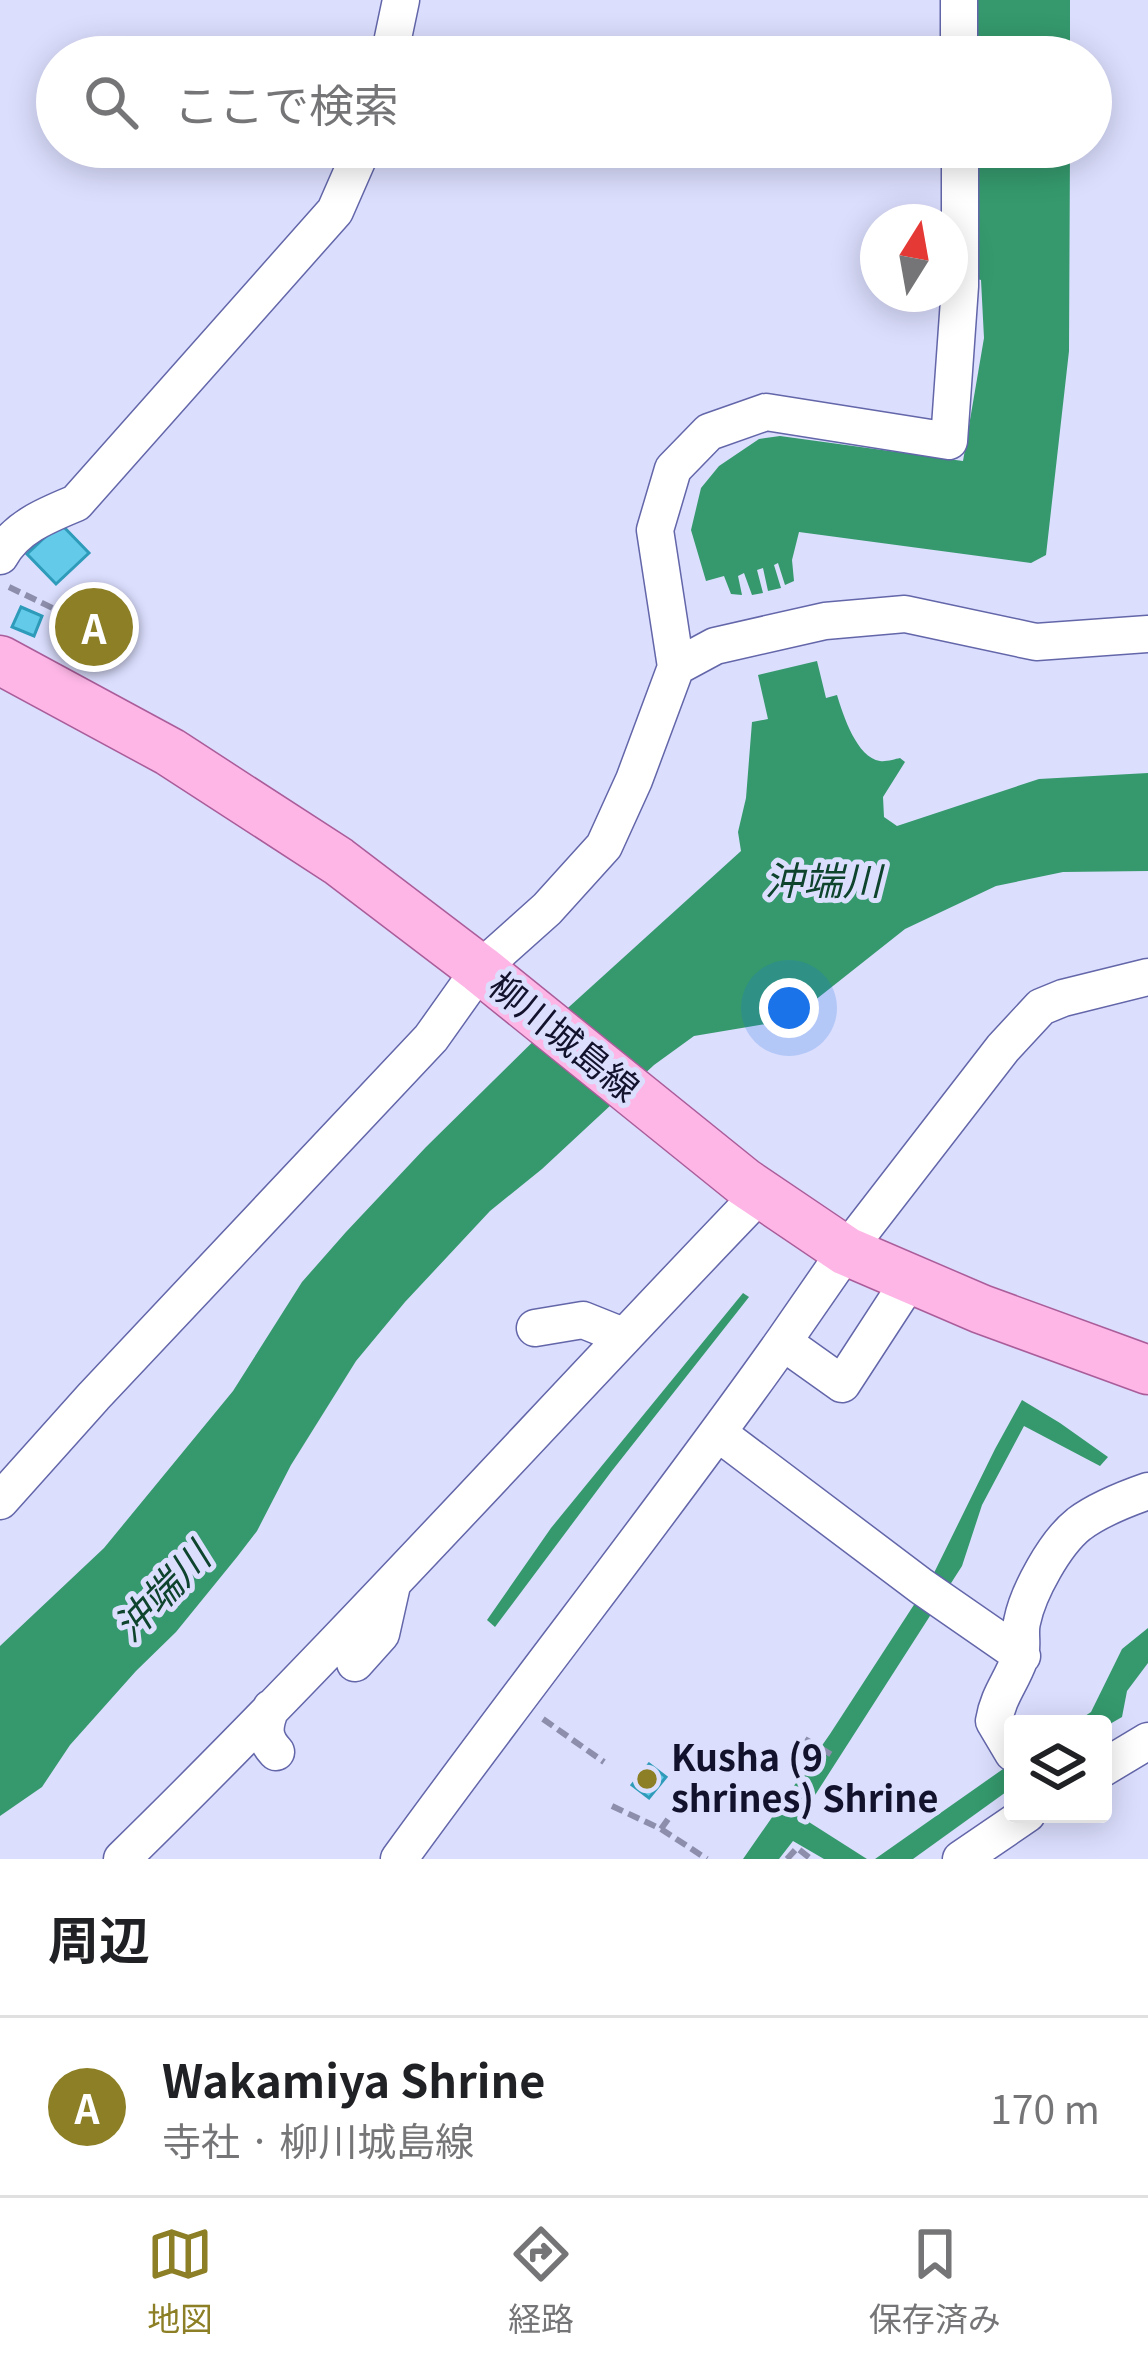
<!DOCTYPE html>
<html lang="ja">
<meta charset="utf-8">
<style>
body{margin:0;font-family:Georgia,"Noto Sans JP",serif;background:#f2f2f2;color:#202124}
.controls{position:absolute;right:36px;bottom:36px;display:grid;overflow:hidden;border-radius:12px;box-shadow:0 6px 30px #0003}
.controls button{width:108px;height:108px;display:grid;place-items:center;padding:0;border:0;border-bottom:3px solid #e0e0e0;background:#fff;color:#202124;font:60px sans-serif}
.compass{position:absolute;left:860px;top:204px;width:108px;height:108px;border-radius:50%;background:#fff;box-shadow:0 6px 30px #0003;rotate:11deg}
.you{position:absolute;left:789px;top:1008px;width:42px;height:42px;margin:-30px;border:9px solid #fff;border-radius:50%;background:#1a73e8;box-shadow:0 0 0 18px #1a73e833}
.badge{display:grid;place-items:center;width:78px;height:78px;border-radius:50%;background:#8c7f26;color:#fff;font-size:39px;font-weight:700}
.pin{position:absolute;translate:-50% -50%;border:6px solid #fff;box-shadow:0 3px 12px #0006}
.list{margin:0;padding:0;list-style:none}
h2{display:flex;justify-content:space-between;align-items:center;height:156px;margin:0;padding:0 48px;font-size:51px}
h2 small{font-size:39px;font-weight:400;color:#757577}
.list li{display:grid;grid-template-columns:78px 1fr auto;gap:36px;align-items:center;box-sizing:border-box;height:180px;padding:0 48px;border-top:3px solid #e0e0e0}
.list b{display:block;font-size:45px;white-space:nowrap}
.list p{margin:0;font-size:39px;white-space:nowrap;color:#757577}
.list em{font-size:39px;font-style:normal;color:#757577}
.icon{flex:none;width:66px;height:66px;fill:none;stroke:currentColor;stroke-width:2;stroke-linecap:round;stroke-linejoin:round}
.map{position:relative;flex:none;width:1148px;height:1859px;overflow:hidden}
.search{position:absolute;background:#fff;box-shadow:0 6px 30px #0003;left:36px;right:36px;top:36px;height:132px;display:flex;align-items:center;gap:30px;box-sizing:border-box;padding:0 42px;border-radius:66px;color:#757577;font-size:45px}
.sheet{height:336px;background:#fff}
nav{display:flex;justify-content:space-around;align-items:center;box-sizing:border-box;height:168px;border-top:3px solid #e0e0e0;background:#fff;font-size:33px;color:#757577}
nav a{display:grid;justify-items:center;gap:6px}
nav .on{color:#8c7f26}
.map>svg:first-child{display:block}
</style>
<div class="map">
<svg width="1148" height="1859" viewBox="0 0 1148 1859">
<rect width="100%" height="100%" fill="#dbdefd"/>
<path fill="#35996d" d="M968 0H1070V57H968Z
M969 147H1070L1069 351 1046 555 1031 563 799 532 792 560 794 581 785 585 778 563 774 565 781 588 768 591 763 568 757 570 763 593 752 595 744 573 738 576 742 595 731 594 724 576 706 581 691 530 701 488 719 466 759 439 780 436 963 461 984 338 981 280 973 278Z
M817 661 826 698 837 695C843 715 857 758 880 761 886 762 895 759 900 758L905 762 883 797 884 817 897 826 1039 779 1148 773V871L1063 872 996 886 905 929 790 1020 694 1036 654 1065 542 1169 490 1211 405 1302 356 1361 291 1465 257 1531 237 1557 176 1632 136 1671 70 1745 42 1787 0 1816V1646L104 1548 233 1391 302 1282 346 1232 426 1147 559 1016 741 851 738 832 746 798 752 722 768 719 758 675Z
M743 1293 749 1297 611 1472 495 1627 487 1620 551 1528Z
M1022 1400 1060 1423 1108 1457 1100 1466 1024 1426 982 1505 962 1566 801 1817 867 1859H824L793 1841 779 1859H743L830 1734 932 1577 995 1449Z
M1148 1628V1663L1127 1691 1122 1717 1103 1728V1724H1073L1091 1712 1122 1649Z
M1013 1762V1787L913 1859H875Z"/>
<path fill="#63cae9" stroke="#2d9bb9" stroke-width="3" d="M60 523 89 553 56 584 27 554Z
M21 607 42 616 34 636 12 627Z
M92 610 116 629 101 648 77 628Z
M649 1764 666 1777 649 1798 632 1785Z"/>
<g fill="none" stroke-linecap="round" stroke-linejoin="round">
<defs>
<path id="minor" d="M959 0V57
M389 57 401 0
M0 556C16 527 47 515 76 503L335 211 363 147
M676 667 715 646 825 621 905 614 1036 642 1148 634
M535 1328 583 1320 623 1336
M783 1342 846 1251 1003 1048 1041 1007 1063 998 1148 977
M718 1433 921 1586 1022 1656
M0 1501 94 1396 431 1038 480 969 547 909 604 846 634 780 676 667 655 530 673 469 709 432 766 412 949 441 960 286V147
M355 1663 381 1634 392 1585
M271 1708C264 1726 262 1737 276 1752
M1013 1753 994 1721C998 1696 1011 1682 1019 1660 1024 1648 1019 1634 1022 1622 1028 1592 1055 1543 1079 1524 1099 1509 1125 1499 1148 1491
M1103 1768 1148 1741
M122 1859C342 1644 547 1415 761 1193
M399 1859C525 1685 659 1517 783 1342L842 1384 911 1278
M961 1859 1027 1814"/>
<path id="major" d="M0 660 170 752 338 861 480 969 744 1182 846 1251 981 1309 1148 1370"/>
</defs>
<use href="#minor" stroke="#6366a9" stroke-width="39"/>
<use href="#major" stroke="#aa5d9a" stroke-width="51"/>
<path stroke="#8c8eab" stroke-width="6" stroke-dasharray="12 6" stroke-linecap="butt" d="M9 587 65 614
M543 1719 604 1762
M805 1739 832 1755
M612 1806 661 1829 707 1859
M661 1829 676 1808 671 1804
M787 1859 797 1848 811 1859"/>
<use href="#minor" stroke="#fff" stroke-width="36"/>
<use href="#major" stroke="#fdb6e6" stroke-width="48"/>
</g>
<circle fill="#8c7f26" stroke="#dbdefd" stroke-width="4.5" cx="647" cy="1779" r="12"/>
<g text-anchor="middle" stroke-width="10" stroke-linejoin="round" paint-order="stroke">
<g font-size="36" fill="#12122c" stroke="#dbdefd">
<text transform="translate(564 1037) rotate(39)" y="13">柳川城島線</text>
</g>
<g font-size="36" font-weight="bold" fill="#12122c" stroke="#dbdefd" text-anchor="start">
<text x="671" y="1771">Kusha (9<tspan x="671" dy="41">shrines) Shrine</tspan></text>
</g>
<g font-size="39" font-style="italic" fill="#0e442d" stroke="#dbdefd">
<text x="823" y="895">沖端川</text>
<text transform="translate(162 1592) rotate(-46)" y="14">沖端川</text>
</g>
</g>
</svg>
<div class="controls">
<button><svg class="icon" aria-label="layers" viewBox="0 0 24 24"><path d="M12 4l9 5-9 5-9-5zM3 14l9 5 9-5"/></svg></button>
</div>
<svg class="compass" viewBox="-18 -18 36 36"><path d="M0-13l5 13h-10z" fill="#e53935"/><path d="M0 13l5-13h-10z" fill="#757577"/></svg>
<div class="you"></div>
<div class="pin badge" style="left:94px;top:627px">A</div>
<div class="search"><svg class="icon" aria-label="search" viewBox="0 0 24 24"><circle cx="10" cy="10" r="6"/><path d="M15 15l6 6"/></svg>ここで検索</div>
</div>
<section class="sheet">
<h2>周辺<small></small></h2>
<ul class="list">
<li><span class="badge">A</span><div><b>Wakamiya Shrine</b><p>寺社 · 柳川城島線</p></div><em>170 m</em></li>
</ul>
</section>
<nav>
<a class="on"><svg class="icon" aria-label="map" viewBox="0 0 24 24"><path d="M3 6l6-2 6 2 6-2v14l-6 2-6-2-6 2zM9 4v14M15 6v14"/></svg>地図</a>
<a><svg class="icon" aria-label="directions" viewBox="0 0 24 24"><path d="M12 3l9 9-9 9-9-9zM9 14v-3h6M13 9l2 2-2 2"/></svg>経路</a>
<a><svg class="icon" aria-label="saved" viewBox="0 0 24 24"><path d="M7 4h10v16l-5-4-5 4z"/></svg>保存済み</a>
</nav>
